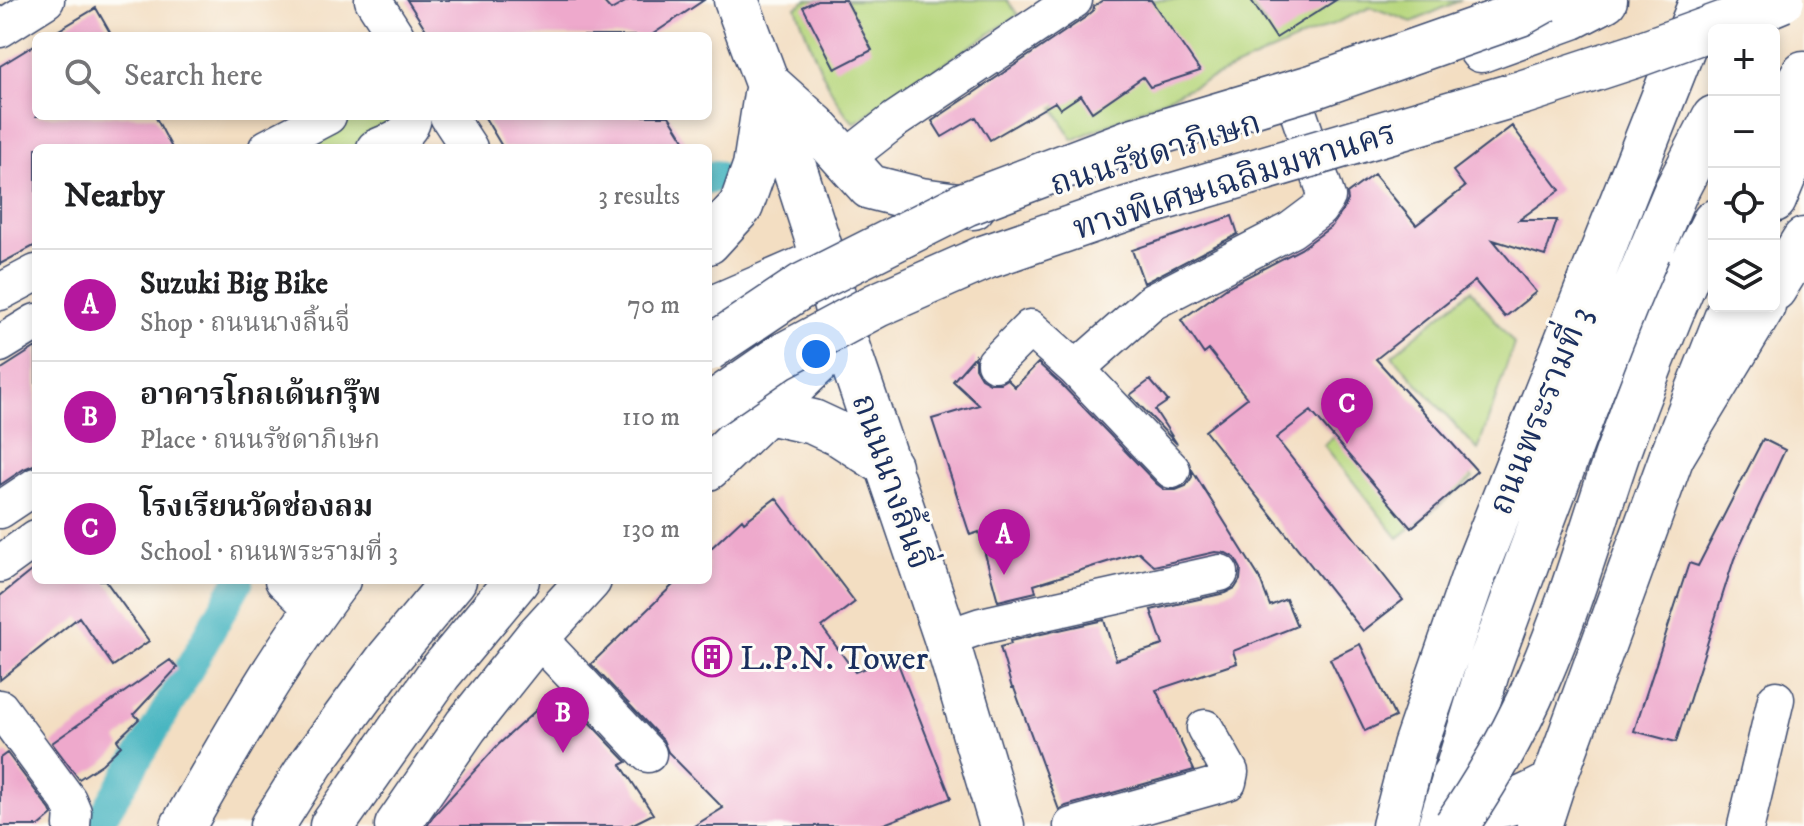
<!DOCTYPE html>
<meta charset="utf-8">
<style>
body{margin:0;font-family:"IM FELL DW Pica","Noto Serif Thai",serif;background:#f2f2f2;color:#202124}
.controls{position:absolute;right:24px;top:24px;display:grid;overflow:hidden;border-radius:12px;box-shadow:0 4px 12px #0003}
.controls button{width:72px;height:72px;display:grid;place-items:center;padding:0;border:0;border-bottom:2px solid #e0e0e0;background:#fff;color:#202124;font:40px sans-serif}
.you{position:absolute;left:816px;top:354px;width:28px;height:28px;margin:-20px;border:6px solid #fff;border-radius:50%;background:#1a73e8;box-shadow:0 0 0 12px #1a73e833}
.badge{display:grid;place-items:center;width:52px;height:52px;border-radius:50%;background:#b5179e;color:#fff;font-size:26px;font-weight:700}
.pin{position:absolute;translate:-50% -66px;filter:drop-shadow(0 2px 4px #0008)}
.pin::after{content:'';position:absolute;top:42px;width:28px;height:24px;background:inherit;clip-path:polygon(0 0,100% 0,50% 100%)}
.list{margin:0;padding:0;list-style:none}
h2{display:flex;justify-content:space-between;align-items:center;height:104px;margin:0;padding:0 32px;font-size:34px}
h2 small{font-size:26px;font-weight:400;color:#757577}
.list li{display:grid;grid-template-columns:52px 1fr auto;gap:24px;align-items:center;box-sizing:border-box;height:112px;padding:0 32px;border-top:2px solid #e0e0e0}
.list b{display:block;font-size:30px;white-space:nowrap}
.list p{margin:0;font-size:26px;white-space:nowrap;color:#757577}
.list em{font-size:26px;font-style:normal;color:#757577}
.icon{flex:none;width:44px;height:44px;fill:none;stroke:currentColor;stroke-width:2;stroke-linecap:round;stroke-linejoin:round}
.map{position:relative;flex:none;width:1804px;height:826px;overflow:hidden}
.search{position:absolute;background:#fff;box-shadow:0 4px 12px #0003;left:32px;top:32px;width:680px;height:88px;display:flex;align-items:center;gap:20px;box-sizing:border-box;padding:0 28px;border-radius:12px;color:#757577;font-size:30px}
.panel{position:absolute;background:#fff;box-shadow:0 4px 12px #0003;left:32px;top:144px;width:680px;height:440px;border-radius:12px}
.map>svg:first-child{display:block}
</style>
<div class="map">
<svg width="1804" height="826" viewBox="0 0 1804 826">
<rect width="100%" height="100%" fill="#fdfcf7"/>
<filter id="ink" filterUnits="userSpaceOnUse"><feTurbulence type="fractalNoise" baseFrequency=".0125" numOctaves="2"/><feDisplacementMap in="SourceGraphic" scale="16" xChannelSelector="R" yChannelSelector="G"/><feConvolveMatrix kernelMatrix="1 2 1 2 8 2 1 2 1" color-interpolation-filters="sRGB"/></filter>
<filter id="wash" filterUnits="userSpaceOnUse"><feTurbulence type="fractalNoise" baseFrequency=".006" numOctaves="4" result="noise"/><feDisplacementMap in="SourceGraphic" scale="32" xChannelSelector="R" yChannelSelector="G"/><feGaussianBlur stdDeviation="1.8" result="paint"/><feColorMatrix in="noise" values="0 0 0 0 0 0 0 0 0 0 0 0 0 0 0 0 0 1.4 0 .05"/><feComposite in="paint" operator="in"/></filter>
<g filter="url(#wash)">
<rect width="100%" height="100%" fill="#f3dec2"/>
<path fill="#b8d77e" stroke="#6a836e" stroke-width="2" d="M807 0H1007L1018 15 854 123C827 95 810 43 796 7Z
M1145 0H1248L1264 23 1308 0H1461L1412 22 1371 7 1073 140 1054 108 1166 31Z
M345 116H403L404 122 351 148H285Z
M1471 290 1514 344 1478 450 1392 355Z
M1399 386 1473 478 1398 538 1324 445Z"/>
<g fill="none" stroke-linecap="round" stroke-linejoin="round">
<path stroke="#48b6c1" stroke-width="30" d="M708 180 715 175
M97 826 157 726 239 580"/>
</g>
<g id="blocks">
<path fill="#eea9cc" d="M407 0H602L611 10 629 0H704L650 36H430Z
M817 0H846L872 50 835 69 803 7Z
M1103 0H1151L1200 71 1150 87 1143 77 1092 112 1081 95 1060 109 1055 102 990 140 976 117 942 137 932 121 1086 17 1093 11 1094 6Z
M1251 0H1336L1276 38Z
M96 8 112 36H49Z
M36 44V116H155L172 148H36V245L0 264V66Z
M484 116H669L689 148H503Z
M1512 126 1560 190 1519 220H1557L1545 256 1493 240 1536 292 1505 317 1475 281 1376 359 1477 471 1411 528 1311 411 1276 438 1403 600 1363 631 1205 431 1247 398 1209 350 1204 354 1181 320 1227 287 1301 249 1332 226 1344 209 1348 200 1347 194 1374 174 1416 225 1465 187 1453 171Z
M1232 216 1238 234 1144 283 1132 250Z
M36 347V464L24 469 0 485V370Z
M975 356V368L981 378 990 383H1000L1007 379 1015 387 1038 363 1061 384 1157 484 1165 490H1176L1186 486 1192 477V470L1259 577 1270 606 1286 599 1297 626 1233 651 1237 663 1156 690 1194 770 1066 806 1059 810 1014 688H1012L1000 647 1011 644 1010 641 1104 620 1116 660 1163 645 1151 610 1225 593 1235 588 1240 580 1241 569 1235 558 1226 553 1215 552 1154 566 1139 552 1034 585 1036 592 998 601 979 532 970 535 932 419 979 405 953 381Z
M1150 380 1168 401 1155 410 1177 444 1130 395Z
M1763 439 1785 450 1734 559 1676 742 1634 731 1689 563 1698 566Z
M776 498 855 602 822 627 855 672 895 656 951 798 879 826H694L723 808 668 752 663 740 591 664 678 580H708V551L742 519 744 522Z
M36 567V580H105L149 641 113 666 79 617 0 680V596Z
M1360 644 1395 717 1365 731 1330 659Z
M170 660 177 668 134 714 139 719 117 740 121 746 102 764 79 779 52 743Z
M556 692 558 695 561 693 627 762 621 765 653 814 629 826H427L435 814 498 745Z
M7 753 50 810 52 815 39 826H0V758Z"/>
</g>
</g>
<g filter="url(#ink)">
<use href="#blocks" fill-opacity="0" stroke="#3b496d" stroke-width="2"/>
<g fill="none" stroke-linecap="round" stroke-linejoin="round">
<defs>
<path id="minor" d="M373 0 396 36
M0 29 46 0
M448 116 469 148
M267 148 328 116
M375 148C390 141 412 135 413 116
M844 160 895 120 1074 0
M0 292 36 273
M0 344 36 322
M995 363 1030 328 1076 369 1172 470
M1076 369 1152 302 1291 230 1319 209 1327 197 1297 109
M0 510 36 486
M0 564 36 538
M283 580 315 611
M537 637 648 754
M946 638 981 626 1220 573
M0 708 68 800 73 812 72 826
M1072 826 1228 782 1230 772 1205 728
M1746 826 1776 699"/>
<path id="major" d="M736 0 767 83 824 260 844 337 946 638 1002 826
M1481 50 1572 17 1605 0
M767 83 815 126 870 187 921 200 973 207
M1774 121 1804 73
M1774 200 1804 128
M708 242 741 206 755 166 766 94
M1690 269 1714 222
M708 310 814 264
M767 412 813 422 841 435 889 466
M708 468 844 337
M1454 775C1459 783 1466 797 1473 801 1498 815 1532 794 1553 783
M183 826C231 742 279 657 338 580
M397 826 466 726 537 637 589 580
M1394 826 1415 746 1475 572 1702 0
M1440 826 1489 666 1530 554 1592 390 1675 193 1714 118
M1539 826 1553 783 1672 456 1731 306"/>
<path id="highway" d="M1774 289 1804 240
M1672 456 1763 306
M272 826 313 761 389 658 454 580
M332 826 439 674 517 580"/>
</defs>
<use href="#minor" stroke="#3b496d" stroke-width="39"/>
<use href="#major" stroke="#3b496d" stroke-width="47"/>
<use href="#highway" stroke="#3b496d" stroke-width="47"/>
<use href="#minor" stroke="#fff" stroke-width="36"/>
<use href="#major" stroke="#fff" stroke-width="44"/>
<use href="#highway" stroke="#fff" stroke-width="44"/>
<defs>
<path id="major-bridge" d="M1456 826C1488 779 1517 729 1539 677 1571 604 1592 527 1618 452 1640 390 1664 329 1690 269"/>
<path id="highway-bridge" d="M708 349 802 286 965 204 1134 140 1315 86 1520 14 1545 0
M708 407 780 357 877 305 986 257 1123 210 1524 92 1634 56 1744 16 1782 0"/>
</defs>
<use href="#major-bridge" stroke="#3b496d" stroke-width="47" stroke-linecap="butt"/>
<use href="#highway-bridge" stroke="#3b496d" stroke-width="47" stroke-linecap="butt"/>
<use href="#major-bridge" stroke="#fff" stroke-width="44"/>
<use href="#highway-bridge" stroke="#fff" stroke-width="44"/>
</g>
</g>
<defs>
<symbol id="building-ring" viewBox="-11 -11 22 22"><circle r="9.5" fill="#fdfcf7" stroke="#b5179e" stroke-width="1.5"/><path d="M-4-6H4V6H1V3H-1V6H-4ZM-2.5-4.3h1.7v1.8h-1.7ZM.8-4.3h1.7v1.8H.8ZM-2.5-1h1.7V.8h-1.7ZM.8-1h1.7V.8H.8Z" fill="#b5179e"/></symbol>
</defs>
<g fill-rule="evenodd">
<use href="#building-ring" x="690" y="635" width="44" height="44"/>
</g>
<g text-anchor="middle" stroke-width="6" stroke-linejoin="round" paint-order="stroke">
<g font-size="34" fill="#1b2f5e" stroke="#fdfcf7">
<text transform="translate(1155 152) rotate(-17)" y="12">ถนนรัชดาภิเษก</text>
<text transform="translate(1234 179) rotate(-17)" y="12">ทางพิเศษเฉลิมมหานคร</text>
<text transform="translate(1539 410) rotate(-68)" y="12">ถนนพระรามที่ 3</text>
<text transform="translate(893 481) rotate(71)" y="12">ถนนนางลิ้นจี่</text>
</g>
<g font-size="34" fill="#1b2f5e" stroke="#fdfcf7" text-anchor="start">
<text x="740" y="669">L.P.N. Tower</text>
</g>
</g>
</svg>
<div class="controls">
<button>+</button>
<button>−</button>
<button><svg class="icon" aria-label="locate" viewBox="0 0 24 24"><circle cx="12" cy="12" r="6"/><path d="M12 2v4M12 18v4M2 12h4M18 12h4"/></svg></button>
<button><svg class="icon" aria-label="layers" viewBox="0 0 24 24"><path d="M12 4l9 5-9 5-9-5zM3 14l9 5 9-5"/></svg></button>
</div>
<div class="you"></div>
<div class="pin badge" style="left:1004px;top:575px">A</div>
<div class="pin badge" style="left:563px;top:753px">B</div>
<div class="pin badge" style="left:1347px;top:444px">C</div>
<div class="search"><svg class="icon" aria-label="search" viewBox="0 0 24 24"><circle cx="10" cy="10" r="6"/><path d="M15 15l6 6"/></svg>Search here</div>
<section class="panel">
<h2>Nearby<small>3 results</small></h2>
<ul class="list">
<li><span class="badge">A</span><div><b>Suzuki Big Bike</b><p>Shop · ถนนนางลิ้นจี่</p></div><em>70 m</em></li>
<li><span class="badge">B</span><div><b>อาคารโกลเด้นกรุ๊พ</b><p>Place · ถนนรัชดาภิเษก</p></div><em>110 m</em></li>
<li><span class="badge">C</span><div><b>โรงเรียนวัดช่องลม</b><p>School · ถนนพระรามที่ 3</p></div><em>130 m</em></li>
</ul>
</section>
</div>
